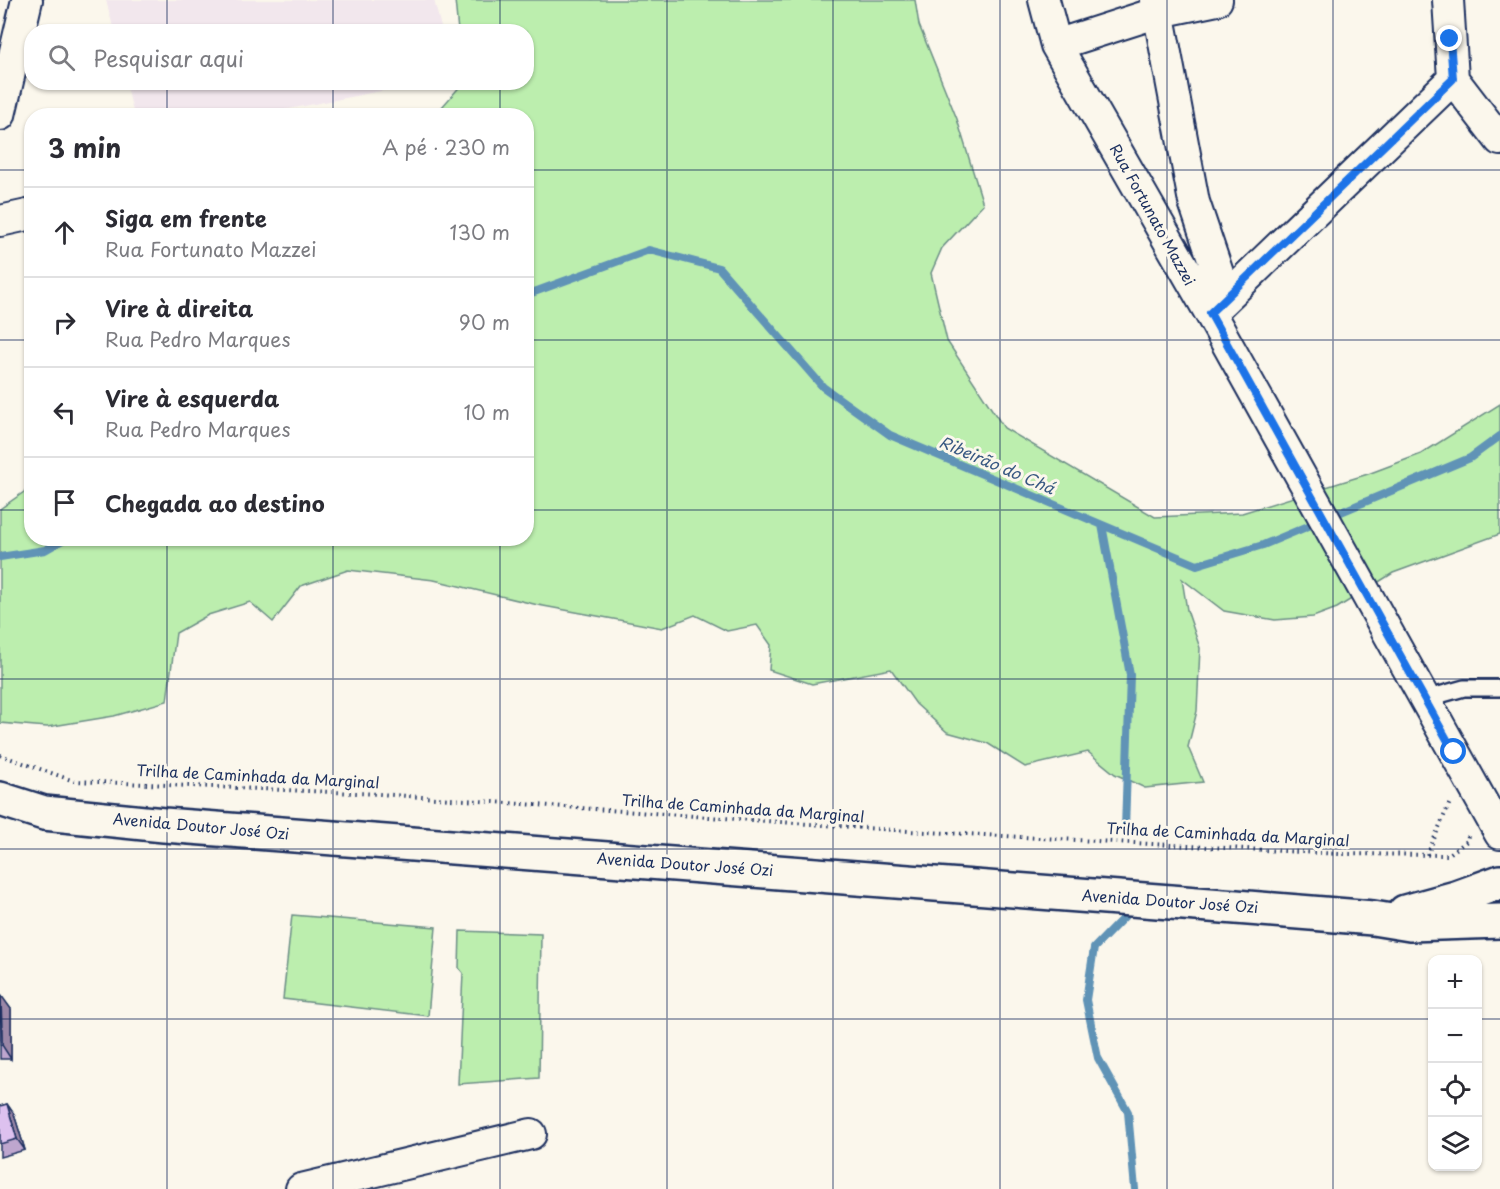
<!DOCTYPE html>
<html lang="pt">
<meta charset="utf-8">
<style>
body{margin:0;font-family:"Playpen Sans",sans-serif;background:#f2f2f3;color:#2b2b33}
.controls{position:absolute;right:18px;bottom:18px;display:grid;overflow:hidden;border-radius:12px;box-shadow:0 2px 4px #0004}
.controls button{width:54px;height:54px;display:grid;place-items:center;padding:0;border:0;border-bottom:2px solid #e1e1e2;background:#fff;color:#2b2b33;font:30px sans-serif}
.stop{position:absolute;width:18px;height:18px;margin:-14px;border:4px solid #1a73e8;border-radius:50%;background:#fff}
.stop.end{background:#1a73e8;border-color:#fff;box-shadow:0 2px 6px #0008}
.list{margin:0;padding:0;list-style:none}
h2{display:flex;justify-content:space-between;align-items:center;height:78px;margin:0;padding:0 24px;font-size:26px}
h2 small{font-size:20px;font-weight:400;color:#7c7c81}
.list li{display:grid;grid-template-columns:39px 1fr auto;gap:18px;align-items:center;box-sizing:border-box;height:90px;padding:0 24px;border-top:2px solid #e1e1e2}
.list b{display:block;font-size:22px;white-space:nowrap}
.list p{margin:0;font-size:20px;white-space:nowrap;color:#7c7c81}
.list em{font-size:20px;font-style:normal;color:#7c7c81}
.icon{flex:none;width:33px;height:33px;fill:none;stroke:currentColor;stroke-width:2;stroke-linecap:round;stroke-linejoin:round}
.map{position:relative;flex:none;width:1500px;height:1189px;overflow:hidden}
.search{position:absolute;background:#fff;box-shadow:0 2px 4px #0004;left:24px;top:24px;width:510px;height:66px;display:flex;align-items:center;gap:15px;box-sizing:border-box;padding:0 21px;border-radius:24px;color:#7c7c81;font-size:22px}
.panel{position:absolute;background:#fff;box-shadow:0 2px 4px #0004;left:24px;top:108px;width:510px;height:438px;border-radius:24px}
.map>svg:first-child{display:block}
</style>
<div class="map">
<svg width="1500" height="1189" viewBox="0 0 1500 1189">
<rect width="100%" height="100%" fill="#fbf7ec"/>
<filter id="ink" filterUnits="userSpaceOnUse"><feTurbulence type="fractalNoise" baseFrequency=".0167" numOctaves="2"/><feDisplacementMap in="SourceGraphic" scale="12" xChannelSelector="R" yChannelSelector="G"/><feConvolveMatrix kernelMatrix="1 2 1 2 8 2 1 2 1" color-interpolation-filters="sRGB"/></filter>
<g filter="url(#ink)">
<path fill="#f2e7ed" d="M106 0H434L442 31H114Z
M126 83V82L422 83 253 116 134 115Z"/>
<path fill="#bceeae" stroke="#6c8e86" stroke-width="1.5" d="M455 0H915L919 25 957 119 983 204 942 248 931 273 947 341 1004 428 1155 517 1242 513 1368 474 1421 454 1500 404V534L1393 573 1337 608 1313 617 1275 620 1224 611 1182 579 1187 610 1200 648 1197 711 1188 747 1203 782 1145 788 1115 774 1088 752 1025 767 987 743 947 732 916 704 891 669 812 684 769 670 771 645 757 625 727 631 695 615 662 628 538 605 434 580 348 570 301 586 273 622 250 602 208 615 176 633 167 701 114 716 47 727 0 723V509L24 492 31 483 32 538H526V116L435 115 463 83 526 82V32L458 31Z
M292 915 436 927 428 1016 283 999Z
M460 931 541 934 539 1078 458 1084 463 973 459 968Z"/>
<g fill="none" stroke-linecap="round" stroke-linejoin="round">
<path stroke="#6093b6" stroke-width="8" d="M526 295 649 250 719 268 823 387 890 435 1197 565 1263 545 1318 522
M1329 517 1470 458 1500 436
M1102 525 1130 675 1125 829
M0 557 45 550 66 538
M1125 916 1094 948 1086 1000 1098 1058 1128 1112 1135 1189"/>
<defs>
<path id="service" d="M1425 699 1464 688H1500"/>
<path id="minor" d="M1044 0 1056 45 1210 313 1500 834
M1156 0 1194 202 1226 297
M1056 45 1159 12 1217 0
M1453 79 1500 140
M0 115 27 0
M0 221 32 214
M1210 313 1453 79 1448 0
M301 1189 531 1134"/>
<path id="secondary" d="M0 799 44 813 164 825 1236 907 1373 918 1410 924 1500 921
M1405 912 1456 898 1500 882"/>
</defs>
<use href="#service" stroke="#1b2f5e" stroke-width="20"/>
<use href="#minor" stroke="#1b2f5e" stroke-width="34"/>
<use href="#secondary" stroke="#1b2f5e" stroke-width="38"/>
<path stroke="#1b2f5e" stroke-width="4" stroke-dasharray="1.5 4.5" stroke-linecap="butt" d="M0 755 74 781 379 794 909 831 1339 854 1448 855 1467 841 1468 836
M1427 855 1451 800"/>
<use href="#service" stroke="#fbf7ec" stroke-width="15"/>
<use href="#minor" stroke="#fbf7ec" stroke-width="30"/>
<use href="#secondary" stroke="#fbf7ec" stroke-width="33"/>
</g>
<path fill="#bea6ce" stroke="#1b2f5e" stroke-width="1.5" d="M0 995 11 1009V1059H0Z
M7 1104 14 1114 25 1150 0 1157V1106Z"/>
<path fill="#9b87a7" stroke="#1b2f5e" stroke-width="1.5" d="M1 995 11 1009V1059L2 1045Z
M7 1104 14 1114 25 1150 17 1139Z"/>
<path fill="#ddc1ef" stroke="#1b2f5e" stroke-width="1.5" d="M0 995H1L2 1045H0Z
M7 1104 17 1139 0 1144V1106Z"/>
</g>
<g fill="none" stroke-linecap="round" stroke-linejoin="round" filter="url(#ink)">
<path stroke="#1a73e8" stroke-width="8" d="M1450 39 1453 79 1210 313 1454 752"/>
</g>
<path fill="none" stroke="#1b2f5e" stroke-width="1.5" stroke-opacity="0.55" d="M167 0V32M333 0V32M500 0V32M667 0V1189M833 0V1189M1000 0V1189M1167 0V1189M1333 0V1189M167 82V116M333 82V116M500 82V116M0 170H32M526 170H1500M0 340H32M526 340H1500M0 510H32M526 510H1500M167 538V1189M333 538V1189M500 538V1189M0 679H1500M0 849H1500M0 1019H1432M1478 1019H1500"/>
<g text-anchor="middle" stroke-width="6" stroke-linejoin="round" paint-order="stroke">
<g font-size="15" fill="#1b2f5e" stroke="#fbf7ec">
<text transform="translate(1152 215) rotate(61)" y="5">Rua Fortunato Mazzei</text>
<text transform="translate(258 777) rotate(3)" y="5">Trilha de Caminhada da Marginal</text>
<text transform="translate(743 809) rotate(4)" y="5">Trilha de Caminhada da Marginal</text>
<text transform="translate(201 827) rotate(5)" y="5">Avenida Doutor José Ozi</text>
<text transform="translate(1228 835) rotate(3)" y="5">Trilha de Caminhada da Marginal</text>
<text transform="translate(685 865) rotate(4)" y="5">Avenida Doutor José Ozi</text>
<text transform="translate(1170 902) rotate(4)" y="5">Avenida Doutor José Ozi</text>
</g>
<g font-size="16" font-style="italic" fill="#385882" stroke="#fbf7ec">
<text transform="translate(997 465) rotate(23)" y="6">Ribeirão do Chá</text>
</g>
</g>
</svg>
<div class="controls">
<button>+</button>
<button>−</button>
<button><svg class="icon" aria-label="locate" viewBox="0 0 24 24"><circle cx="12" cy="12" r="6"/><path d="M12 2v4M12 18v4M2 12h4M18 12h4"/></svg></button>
<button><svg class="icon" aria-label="layers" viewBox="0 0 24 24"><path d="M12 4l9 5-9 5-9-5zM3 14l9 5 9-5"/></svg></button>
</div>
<div class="stop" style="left:1454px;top:752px"></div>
<div class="stop end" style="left:1450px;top:39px"></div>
<div class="search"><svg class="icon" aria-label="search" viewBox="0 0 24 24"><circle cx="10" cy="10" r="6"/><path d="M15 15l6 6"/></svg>Pesquisar aqui</div>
<section class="panel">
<h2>3 min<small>A pé · 230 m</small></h2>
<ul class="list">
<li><svg class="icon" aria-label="ahead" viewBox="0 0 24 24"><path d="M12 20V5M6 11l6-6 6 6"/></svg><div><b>Siga em frente</b><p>Rua Fortunato Mazzei</p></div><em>130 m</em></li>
<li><svg class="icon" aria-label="right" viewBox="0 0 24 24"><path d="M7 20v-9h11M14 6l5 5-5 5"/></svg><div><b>Vire à direita</b><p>Rua Pedro Marques</p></div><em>90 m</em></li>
<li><svg class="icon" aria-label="left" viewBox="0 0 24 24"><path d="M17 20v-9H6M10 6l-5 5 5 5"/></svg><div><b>Vire à esquerda</b><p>Rua Pedro Marques</p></div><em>10 m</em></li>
<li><svg class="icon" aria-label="arrive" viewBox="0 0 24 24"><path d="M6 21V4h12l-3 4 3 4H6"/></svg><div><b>Chegada ao destino</b></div></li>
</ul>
</section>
</div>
